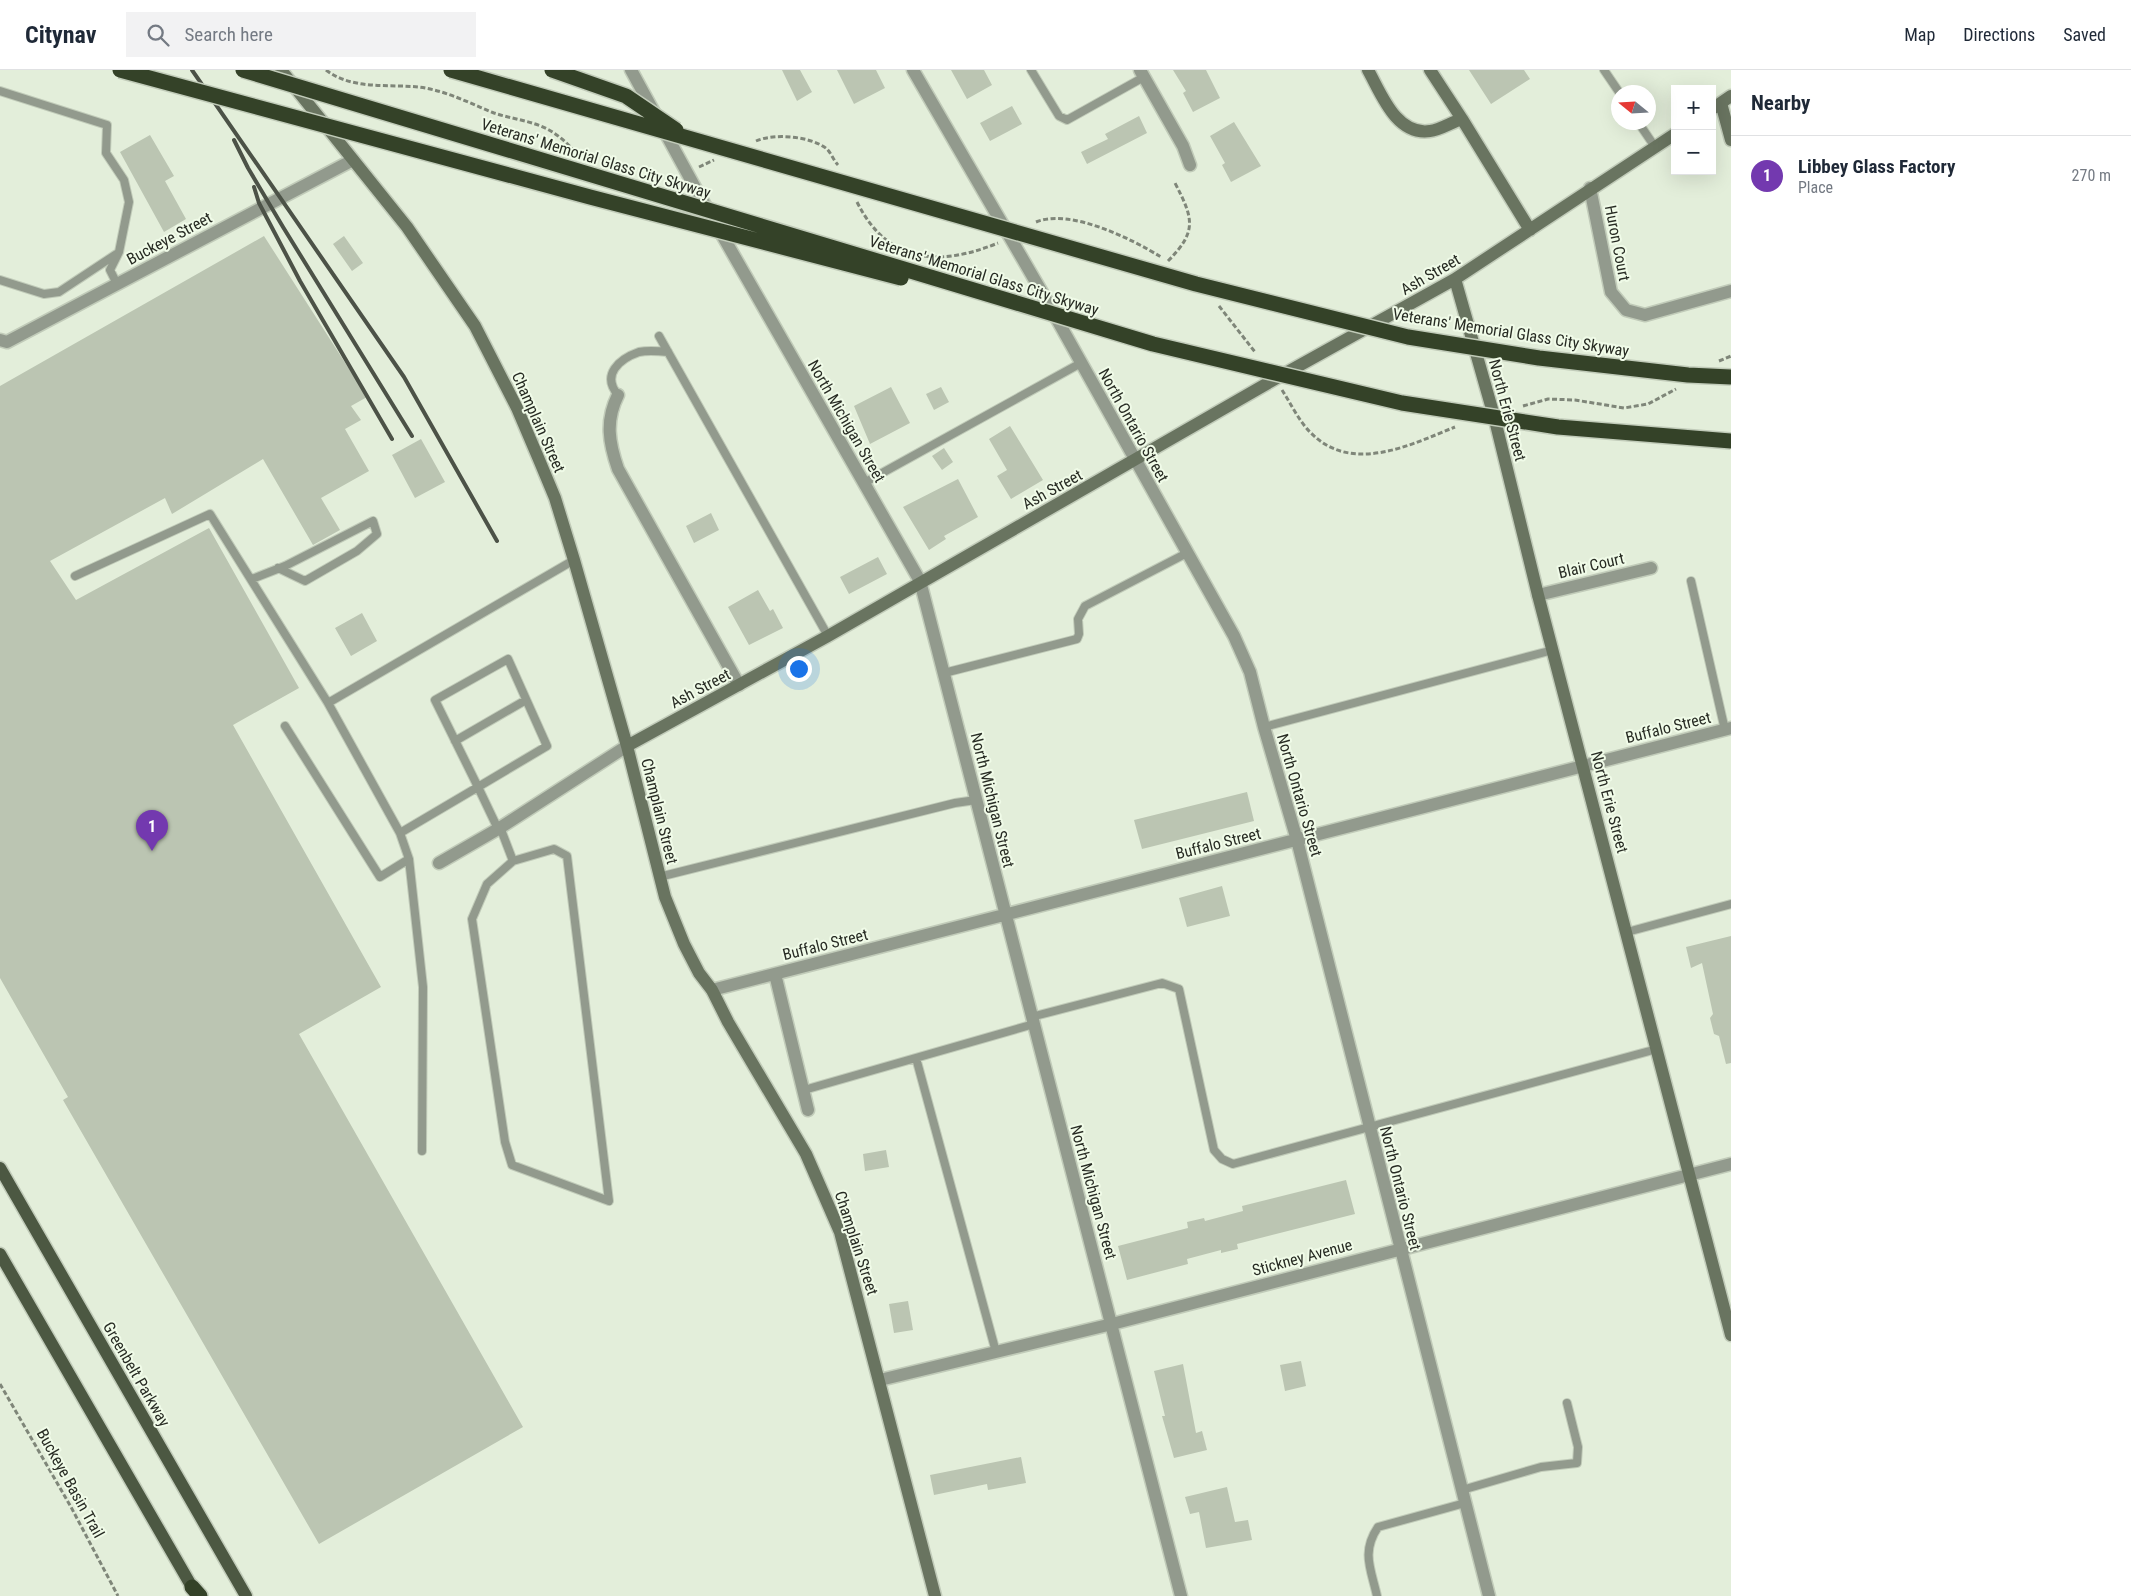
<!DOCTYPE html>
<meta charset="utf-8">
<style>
body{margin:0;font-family:"Roboto Condensed",sans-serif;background:#f2f2f3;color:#1f2937}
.controls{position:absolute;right:15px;top:15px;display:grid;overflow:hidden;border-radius:0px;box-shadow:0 5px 20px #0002}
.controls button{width:45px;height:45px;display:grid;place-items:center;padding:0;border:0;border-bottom:1px solid #e0e1e3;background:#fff;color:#1f2937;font:25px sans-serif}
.compass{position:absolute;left:1611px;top:15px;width:45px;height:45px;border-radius:50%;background:#fff;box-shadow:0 5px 20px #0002;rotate:288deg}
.you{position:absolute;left:798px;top:598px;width:18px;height:18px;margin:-12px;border:4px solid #fff;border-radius:50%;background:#1a73e8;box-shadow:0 0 0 8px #1a73e833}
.badge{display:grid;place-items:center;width:32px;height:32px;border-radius:50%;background:#7339af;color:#fff;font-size:16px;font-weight:700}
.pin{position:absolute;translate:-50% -41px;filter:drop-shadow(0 1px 2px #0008)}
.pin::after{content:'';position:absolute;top:26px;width:18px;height:15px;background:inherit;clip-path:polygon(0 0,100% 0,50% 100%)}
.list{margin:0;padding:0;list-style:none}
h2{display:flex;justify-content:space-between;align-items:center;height:65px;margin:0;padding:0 20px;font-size:21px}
h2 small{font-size:16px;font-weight:400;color:#747a83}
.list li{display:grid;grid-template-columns:32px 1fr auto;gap:15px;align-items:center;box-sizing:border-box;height:80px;padding:0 20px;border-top:1px solid #e0e1e3}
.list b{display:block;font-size:19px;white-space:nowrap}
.list p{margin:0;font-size:16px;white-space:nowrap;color:#747a83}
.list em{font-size:16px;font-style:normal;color:#747a83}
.icon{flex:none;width:28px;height:28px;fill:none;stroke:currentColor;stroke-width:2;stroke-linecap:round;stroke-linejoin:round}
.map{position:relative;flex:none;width:1731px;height:1526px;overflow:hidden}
header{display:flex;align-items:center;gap:30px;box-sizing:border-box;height:70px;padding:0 25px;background:#fff;border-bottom:1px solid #e0e1e3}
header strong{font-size:24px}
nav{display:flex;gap:28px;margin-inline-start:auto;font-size:18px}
.search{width:350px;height:45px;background:#f2f2f3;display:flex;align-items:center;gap:12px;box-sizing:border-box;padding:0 18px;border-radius:0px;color:#747a83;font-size:19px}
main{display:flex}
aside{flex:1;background:#fff}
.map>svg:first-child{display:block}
</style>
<header>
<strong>Citynav</strong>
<div class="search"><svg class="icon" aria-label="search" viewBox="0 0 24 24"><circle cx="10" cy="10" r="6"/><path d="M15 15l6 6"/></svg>Search here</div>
<nav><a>Map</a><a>Directions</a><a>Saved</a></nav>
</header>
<main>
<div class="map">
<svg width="1731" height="1526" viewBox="0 0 1731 1526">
<rect width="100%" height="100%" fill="#e3eeda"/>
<path fill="#bbc5b2" d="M782 0H800L812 22 797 31Z
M837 0H876L885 18 854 34Z
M951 0H984L992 15 967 29Z
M1173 0H1206L1220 28 1193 42 1183 23 1186 21Z
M1469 0H1524L1530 9 1491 34Z
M1012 36 1022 54 990 71 980 53Z
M1139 46 1147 63 1087 94 1081 82 1108 69 1105 64Z
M1234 52 1261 96 1231 112 1222 95 1225 93 1210 66Z
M150 65 174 106 165 111 186 149 164 162 120 82Z
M264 166 367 327 351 336 361 350 345 359 369 401 321 428 340 460 313 475 263 389 172 444 165 428 50 491 76 530 209 458 299 618 233 655 381 917 299 964 523 1357 319 1474 63 1030 68 1027 0 908V316Z
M344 166 363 193 352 201 333 174Z
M891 317 910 353 870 374 854 336Z
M941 317 949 332 934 340 926 324Z
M1010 356 1043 410 1011 429 997 406 1007 400 989 369Z
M421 369 445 412 415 428 392 385Z
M944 378 953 392 942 400 932 386Z
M958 409 978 447 944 466 946 469 929 480 903 437Z
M711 443 719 460 694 473 686 456Z
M878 487 887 504 849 524 840 507Z
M758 520 770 541 773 539 783 558 749 575 728 537Z
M362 543 377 571 351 586 335 558Z
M1247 722 1254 751 1142 779 1134 750Z
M1222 816 1230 846 1187 857 1179 828Z
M1731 866V993L1726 994 1719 966 1714 964 1710 948 1713 944 1702 893 1691 898 1686 877Z
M886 1080 889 1097 865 1101 863 1084Z
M1346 1110 1355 1144 1237 1174 1238 1179 1221 1183V1180L1187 1189 1188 1194 1127 1210 1118 1176 1188 1158 1187 1152 1204 1148 1205 1151 1243 1141 1242 1136Z
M908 1231 913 1260 894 1263 889 1234Z
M1301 1291 1306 1316 1285 1321 1280 1295Z
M1183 1294 1196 1363 1202 1361 1207 1380 1174 1388 1162 1346H1165L1154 1301Z
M1021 1387 1026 1413 988 1420 987 1414 934 1425 930 1405Z
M1227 1417 1235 1452 1248 1450 1252 1470 1206 1478 1199 1442 1190 1444 1185 1427Z"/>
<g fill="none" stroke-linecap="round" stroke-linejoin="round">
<defs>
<path id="lane" d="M1031 0 1059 46 1067 50 1144 7
M1604 0 1619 22
M0 21 107 55 106 83 124 110 129 132 119 182 110 200 117 214
M1638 52 1655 77
M0 210 44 224 59 222 118 183
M659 266 828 566
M618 325C601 305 619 289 639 282 648 280 659 281 668 282
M864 413 1081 293
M75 506 210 444 328 633
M252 509 285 496 373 451 377 464 357 481 305 511 278 498
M1691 511 1725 660
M508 589 547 676 478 717 435 630Z
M944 603 1077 569 1079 564 1078 549 1085 536 1187 483
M285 656 380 807 409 789
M1264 657 1553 580
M455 671 526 630
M500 757 513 791 487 814 472 849 505 1072 512 1095 609 1131 567 786 554 779 513 791
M498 759 478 717 400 763 328 633 574 490
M400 763 409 789 423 917 422 1081
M659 807 955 733 976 730
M1627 862 1731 834
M1031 947 1162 913 1179 919 1214 1080 1222 1089 1233 1094 1657 979
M916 988 996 1282
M804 1020 1034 954
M1462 1420 1541 1397 1577 1393 1578 1377 1567 1333
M1377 1526C1371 1499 1361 1482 1378 1457L1465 1433"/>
<path id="street" d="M631 0 697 121 920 511 1181 1526
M913 0 1040 219 1234 566 1250 602 1264 657 1297 770 1489 1526
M1140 0 1183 76 1190 95
M1590 118 1611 222 1626 240 1645 245 1731 221
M0 270 7 272 353 90
M618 325C605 351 609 373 618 399L739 615
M1538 525 1651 498
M439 793 498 759 627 676
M775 904 808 1040
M712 920 1731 658
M880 1310 1112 1254 1731 1094"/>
<path id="secondary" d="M281 0 407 157 475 256 517 338 540 392 555 428 574 490 627 676 665 827 684 874 699 903 712 920 728 952 806 1084 840 1162 935 1526
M1368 0C1381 23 1396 66 1430 61 1440 60 1452 52 1462 49
M1430 0 1462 49 1530 160
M1721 33 1731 70
M1712 39 1731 26
M1455 209 1494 346 1538 525 1731 1265
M627 676 828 566 1275 309 1455 209 1675 64"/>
<path id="primary" d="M0 1098 246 1526
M0 1184 196 1524"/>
<path id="highway" d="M192 1517 200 1526"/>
</defs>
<use href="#lane" stroke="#c1cbb9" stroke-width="10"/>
<use href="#street" stroke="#c1cbb9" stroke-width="15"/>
<use href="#secondary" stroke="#c1cbb9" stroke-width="15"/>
<use href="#primary" stroke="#c1cbb9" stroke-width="15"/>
<use href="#highway" stroke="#c1cbb9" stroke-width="18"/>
<path stroke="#7f8679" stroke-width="3" stroke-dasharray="5 2.5" stroke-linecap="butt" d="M326 0C352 20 387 14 418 17 445 20 469 33 494 43 512 49 533 51 549 60 560 66 569 75 578 85
M756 71C774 63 811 66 827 79 831 83 834 91 838 95
M699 97 714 90
M857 132C888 194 939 197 998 173
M1036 152C1070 138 1132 169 1161 187
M1168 191C1198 161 1193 148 1175 113
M1219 236 1255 282
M1719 291 1731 286
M1282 320C1291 334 1299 351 1310 362 1351 405 1410 375 1455 357
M1523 336 1548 329 1575 330 1624 338 1648 334 1676 319
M0 1314 71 1437 118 1526"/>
<use href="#lane" stroke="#929a8d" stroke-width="8"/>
<use href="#street" stroke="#929a8d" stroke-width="12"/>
<use href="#secondary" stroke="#697460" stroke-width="12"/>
<use href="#primary" stroke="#4c5842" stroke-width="12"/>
<use href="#highway" stroke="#344228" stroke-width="15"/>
<path stroke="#4c5247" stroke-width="4" d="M192 0 404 307 497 471
M234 70 248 98 283 157 412 366
M254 117 259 133 300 211 392 369"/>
<defs>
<path id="highway-bridge" d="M120 0 590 127 901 208
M243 0 1153 274 1402 333 1558 357 1731 371
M451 0 1196 214 1408 267 1539 288 1688 305 1731 307
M552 0 626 26 676 60"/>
</defs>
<use href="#highway-bridge" stroke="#c1cbb9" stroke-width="18" stroke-linecap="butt"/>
<use href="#highway-bridge" stroke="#344228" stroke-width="15"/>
</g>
<g text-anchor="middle" stroke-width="4" stroke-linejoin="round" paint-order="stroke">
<g font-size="16" fill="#272b23" stroke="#f0fbe8">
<text transform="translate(596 88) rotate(17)" y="6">Veterans' Memorial Glass City Skyway</text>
<text transform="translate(169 168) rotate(-28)" y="6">Buckeye Street</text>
<text transform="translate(1618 173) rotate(79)" y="6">Huron Court</text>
<text transform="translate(1430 204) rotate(-30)" y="6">Ash Street</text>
<text transform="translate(984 205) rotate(17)" y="6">Veterans' Memorial Glass City Skyway</text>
<text transform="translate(1511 262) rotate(9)" y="6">Veterans' Memorial Glass City Skyway</text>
<text transform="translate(1508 340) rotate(75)" y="6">North Erie Street</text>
<text transform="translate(847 351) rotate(60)" y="6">North Michigan Street</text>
<text transform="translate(539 352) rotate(66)" y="6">Champlain Street</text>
<text transform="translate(1134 355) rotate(61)" y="6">North Ontario Street</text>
<text transform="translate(1052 419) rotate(-29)" y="6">Ash Street</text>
<text transform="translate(1591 495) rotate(-13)" y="6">Blair Court</text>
<text transform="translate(700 618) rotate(-28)" y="6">Ash Street</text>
<text transform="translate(1668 657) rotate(-14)" y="6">Buffalo Street</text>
<text transform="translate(1300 725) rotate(74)" y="6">North Ontario Street</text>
<text transform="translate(993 730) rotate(76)" y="6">North Michigan Street</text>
<text transform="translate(1610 732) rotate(75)" y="6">North Erie Street</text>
<text transform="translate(660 741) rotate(76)" y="6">Champlain Street</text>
<text transform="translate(1218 773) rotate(-14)" y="6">Buffalo Street</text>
<text transform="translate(825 874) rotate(-14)" y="6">Buffalo Street</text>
<text transform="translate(1401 1118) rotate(76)" y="6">North Ontario Street</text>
<text transform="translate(1094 1122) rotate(75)" y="6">North Michigan Street</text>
<text transform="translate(857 1173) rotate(72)" y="6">Champlain Street</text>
<text transform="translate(1302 1187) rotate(-15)" y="6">Stickney Avenue</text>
<text transform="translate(137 1304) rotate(60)" y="6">Greenbelt Parkway</text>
<text transform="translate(71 1413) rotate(61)" y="6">Buckeye Basin Trail</text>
</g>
</g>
</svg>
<div class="controls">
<button>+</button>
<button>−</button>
</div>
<svg class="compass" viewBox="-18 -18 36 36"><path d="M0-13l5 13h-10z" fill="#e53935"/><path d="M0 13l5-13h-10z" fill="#747a83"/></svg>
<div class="you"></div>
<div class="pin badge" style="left:152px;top:781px">1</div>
</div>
<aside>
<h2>Nearby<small></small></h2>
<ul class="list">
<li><span class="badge">1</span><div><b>Libbey Glass Factory</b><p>Place</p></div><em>270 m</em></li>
</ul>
</aside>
</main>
